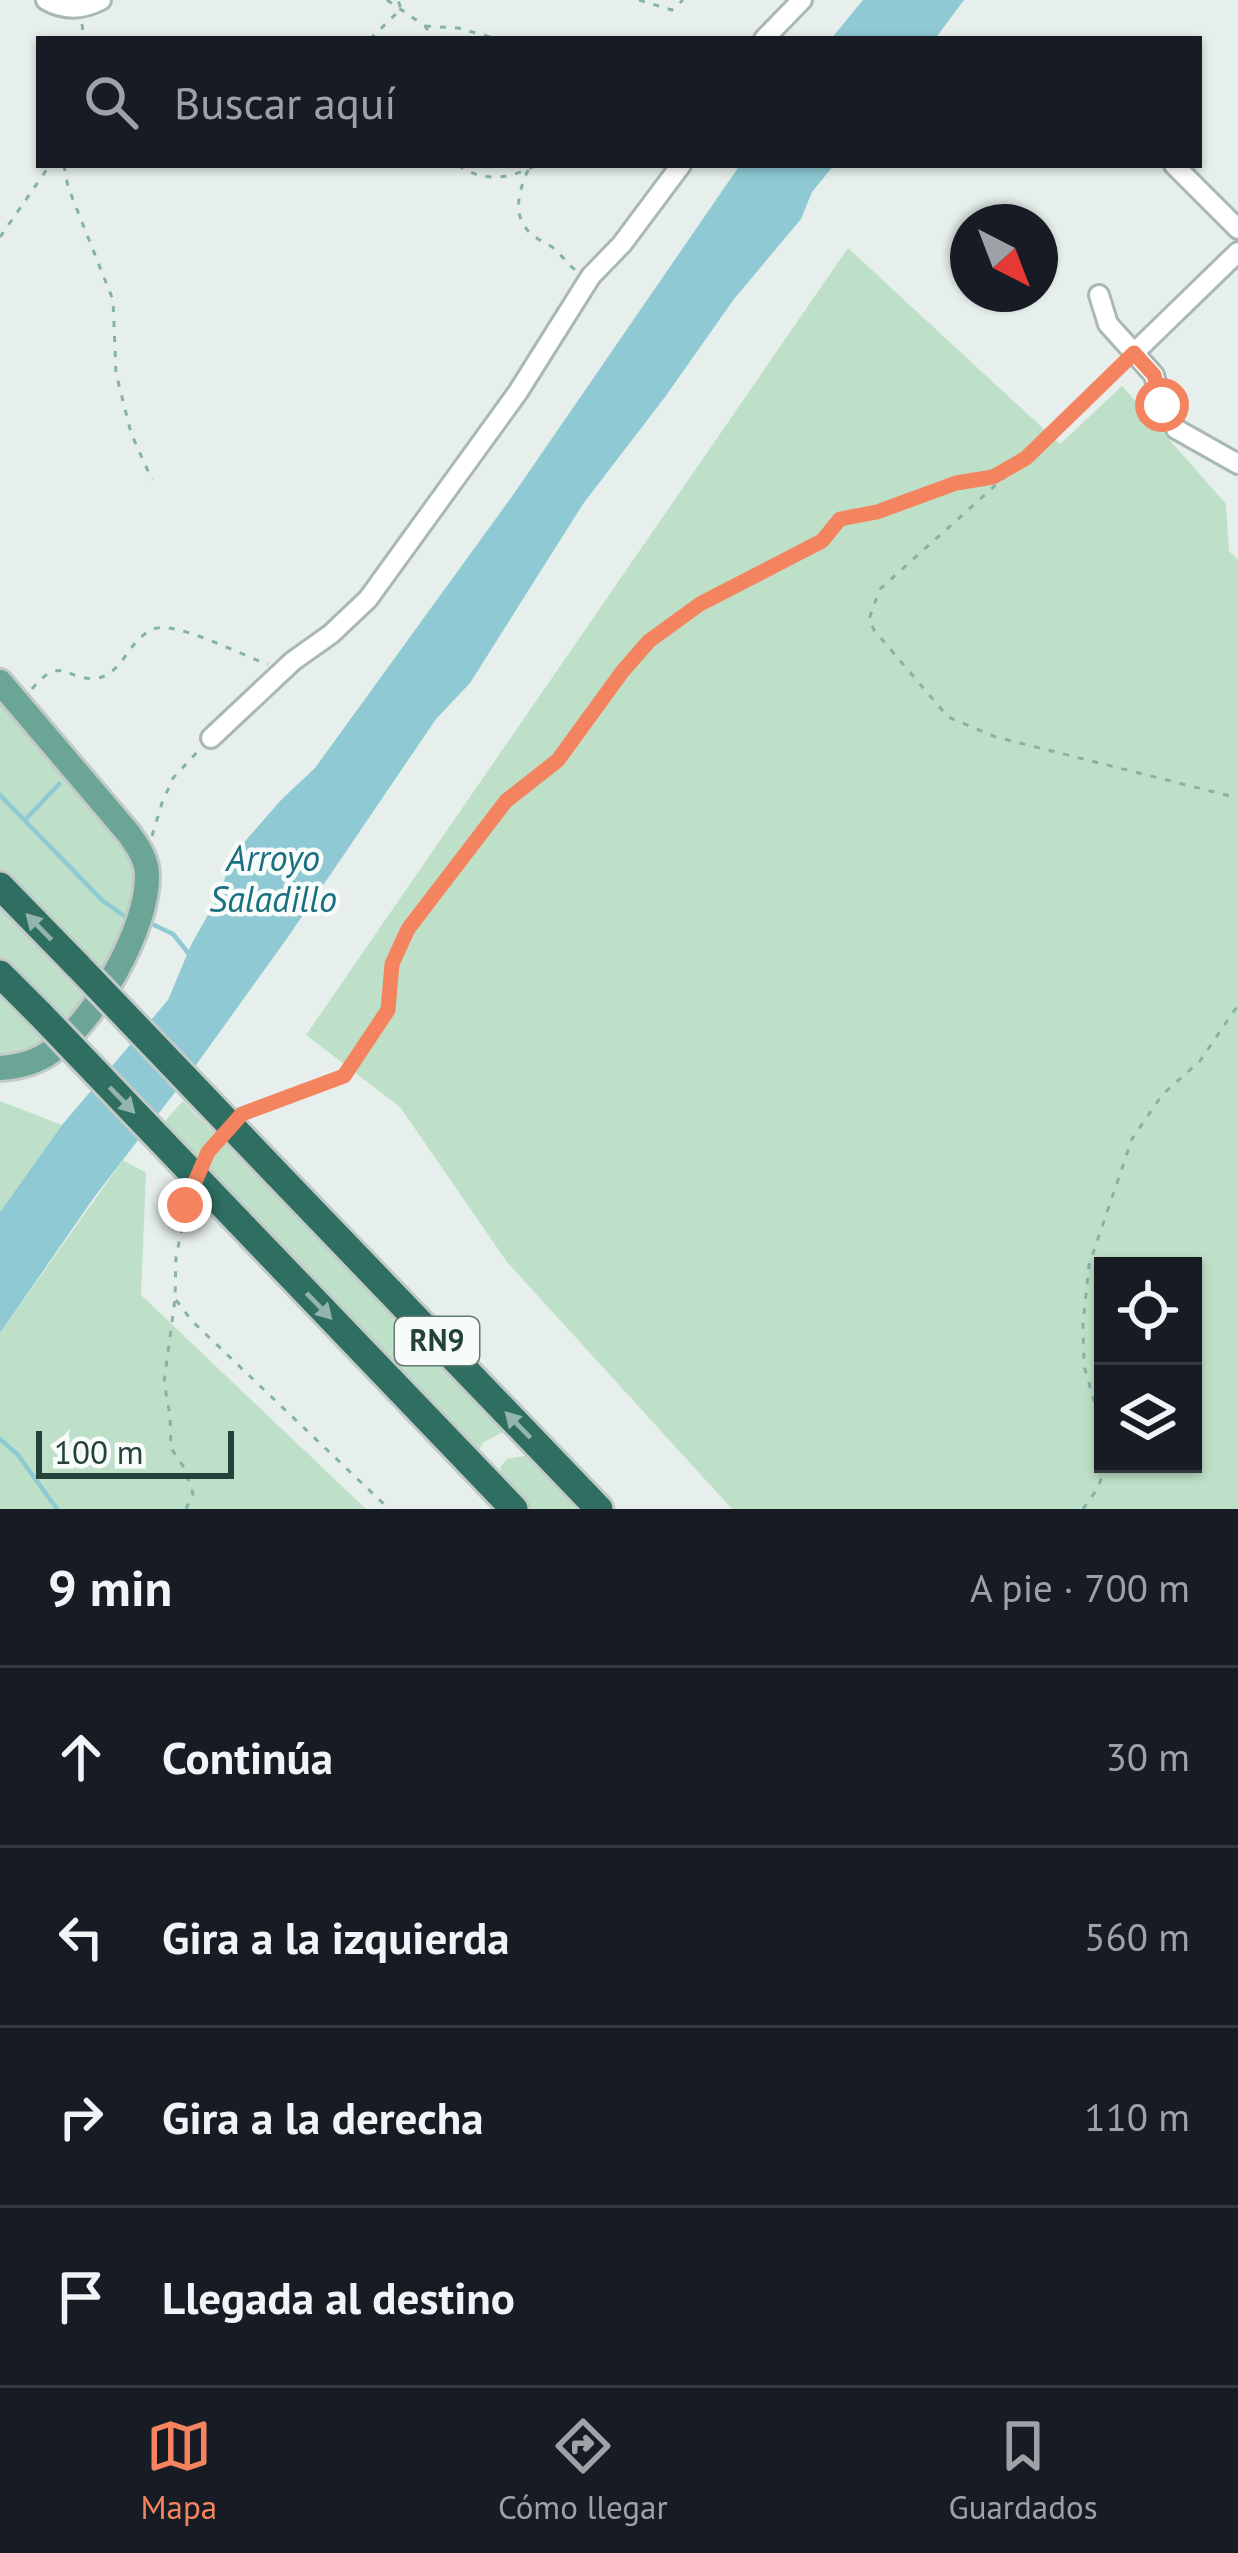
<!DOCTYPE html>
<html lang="es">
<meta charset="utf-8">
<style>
body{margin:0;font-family:"PT Sans",sans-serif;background:#20242c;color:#f1f3f6}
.controls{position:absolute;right:36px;bottom:36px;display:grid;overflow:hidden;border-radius:0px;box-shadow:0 3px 9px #0004}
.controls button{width:108px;height:108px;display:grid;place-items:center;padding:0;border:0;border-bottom:3px solid #363941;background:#171b24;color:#f1f3f6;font:60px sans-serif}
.compass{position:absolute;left:950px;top:204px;width:108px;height:108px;border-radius:50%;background:#171b24;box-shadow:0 3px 9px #0004;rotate:138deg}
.scale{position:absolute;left:36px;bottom:30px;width:198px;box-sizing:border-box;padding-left:12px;border:6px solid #24423a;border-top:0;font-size:33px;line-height:42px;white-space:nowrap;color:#24423a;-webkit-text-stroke:9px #f7fbf9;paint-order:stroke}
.stop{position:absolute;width:36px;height:36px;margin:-27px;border:9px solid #f4845f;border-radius:50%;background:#fff}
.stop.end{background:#f4845f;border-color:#fff;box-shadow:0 3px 12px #0008}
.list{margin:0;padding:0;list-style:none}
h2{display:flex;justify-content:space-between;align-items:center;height:156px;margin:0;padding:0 48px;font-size:51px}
h2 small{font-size:39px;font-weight:400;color:#9ea1a6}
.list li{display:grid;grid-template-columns:78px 1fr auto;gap:36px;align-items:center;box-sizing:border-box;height:180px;padding:0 48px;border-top:3px solid #363941}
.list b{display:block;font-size:45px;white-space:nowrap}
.list em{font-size:39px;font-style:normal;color:#9ea1a6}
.icon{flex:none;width:66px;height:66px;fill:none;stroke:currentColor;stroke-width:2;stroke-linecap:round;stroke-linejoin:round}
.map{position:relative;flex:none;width:1238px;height:1509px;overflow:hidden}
.search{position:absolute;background:#171b24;box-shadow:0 3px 9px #0004;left:36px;right:36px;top:36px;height:132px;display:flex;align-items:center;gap:30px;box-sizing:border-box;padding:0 42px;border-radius:0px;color:#9ea1a6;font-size:45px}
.sheet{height:876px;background:#171b24}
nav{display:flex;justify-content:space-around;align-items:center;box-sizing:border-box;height:168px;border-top:3px solid #363941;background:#171b24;font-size:33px;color:#9ea1a6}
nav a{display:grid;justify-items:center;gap:6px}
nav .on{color:#f4845f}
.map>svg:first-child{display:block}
</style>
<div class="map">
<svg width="1238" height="1509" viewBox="0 0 1238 1509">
<rect width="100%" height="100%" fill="#e6efeb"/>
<path fill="#bfe0c8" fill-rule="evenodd" d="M848 248 1060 444 1122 386 1226 504 1229 551 1238 560V1509H732L507 1262 400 1107 306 1035ZM1103 1266H1193V1464H1103Z
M0 694 134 855 138 881 131 907 103 976 0 870Z
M0 908 88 1001 67 1027 0 962Z
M0 990 50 1041 38 1049 0 1060Z
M0 1101 62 1125 0 1212Z
M183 1101 505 1431 484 1442 474 1457 165 1121Z
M123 1160 146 1173 141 1295 366 1509H0V1333Z
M525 1456 576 1509H529L504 1483 500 1467 507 1459Z"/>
<path fill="#8ec9d4" d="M863 0H964L935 39H831Z
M740 165H834L812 192 801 219 734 299 665 397 583 504 470 683 436 719 288 937 196 1065 95 1196 0 1333V1212L62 1125 168 1000 191 945 218 897 234 854 282 799 315 768 513 495Z"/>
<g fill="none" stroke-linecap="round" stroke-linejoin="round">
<path stroke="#8ec9d4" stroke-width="4.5" d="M0 795 103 901 123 915
M26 819 59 784
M152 924 173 934 189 954
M0 1439 18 1455 57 1509"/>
<defs>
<path id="minor" d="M46 0C65 11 82 10 101 0
M764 39 802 0
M1174 165 1238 229
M1099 295 1108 324 1154 375 1162 405 1176 429 1238 464
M1134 353 1238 252
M211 738 293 661 331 634 368 599 518 392 591 276 622 244 681 165"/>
<path id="major" d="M0 682 129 834C138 847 147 859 147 876 148 928 94 1022 52 1051 37 1062 18 1067 0 1068"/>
<path id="highway" d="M0 886 79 967
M0 974 41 1015
M276 1173 599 1509
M238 1221 514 1509"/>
</defs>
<use href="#minor" stroke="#a8b8b2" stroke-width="24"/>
<use href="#major" stroke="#c2cac8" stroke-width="30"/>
<use href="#highway" stroke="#c2cac8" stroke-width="33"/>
<path stroke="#86b3a5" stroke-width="3" stroke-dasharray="6 9" stroke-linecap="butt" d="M387 0 425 26 433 39
M639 0 672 10 683 0
M82 24 84 39
M425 26 458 28 497 39
M370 39 401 9 398 0
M64 165 68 187 113 300 116 373 131 433 152 480
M458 165C483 183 510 179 536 165
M528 170C519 191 511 215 531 234 538 240 549 244 556 250 564 258 568 265 577 271
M0 237 50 165
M1026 458 1122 364
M1018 465 880 589 869 619 874 630 948 717 996 737 1238 798
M32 689C62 652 68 683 98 678 114 675 123 659 132 647 137 641 145 632 153 629 176 620 242 656 268 664
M152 836 162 803 173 778 202 747
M245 1113 343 1076 388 1010 392 964 408 929 506 801 558 759 621 672 649 642 700 603 822 541 840 519 877 511 956 483 993 477 1026 458
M206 1157 218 1141
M176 1300 192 1321 389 1509
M1103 1431 1084 1366 1083 1324 1089 1265 1132 1139 1162 1095 1200 1061 1238 1005
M186 1509 193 1494 185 1469 171 1448 170 1415 164 1382 175 1299 176 1257 188 1199
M1083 1509 1098 1488 1106 1464"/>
<use href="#minor" stroke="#fff" stroke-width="18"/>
<use href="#major" stroke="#6aa596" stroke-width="24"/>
<use href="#highway" stroke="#2f6f62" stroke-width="27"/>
<defs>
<path id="highway-bridge" d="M79 967 276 1173
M41 1015 238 1221"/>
</defs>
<use href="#highway-bridge" stroke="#c2cac8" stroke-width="33" stroke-linecap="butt"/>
<use href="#highway-bridge" stroke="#2f6f62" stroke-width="27"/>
</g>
<defs><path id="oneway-solid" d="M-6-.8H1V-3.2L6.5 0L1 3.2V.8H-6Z" transform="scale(3)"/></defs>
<g fill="#93b5ae">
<use href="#oneway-solid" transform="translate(39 927) rotate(-134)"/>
<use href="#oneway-solid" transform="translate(122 1100) rotate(46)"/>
<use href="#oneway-solid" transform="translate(319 1306) rotate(46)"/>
<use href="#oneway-solid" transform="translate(518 1425) rotate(-134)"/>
</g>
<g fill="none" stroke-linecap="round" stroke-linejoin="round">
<path stroke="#f4845f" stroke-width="15" d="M185 1205 208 1152 242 1114 344 1076 388 1010 392 964 408 929 506 801 558 760 622 672 649 641 700 604 822 541 840 519 877 512 956 483 993 477 1026 458 1134 353 1154 375 1162 405"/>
</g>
<g text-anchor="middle" stroke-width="9" stroke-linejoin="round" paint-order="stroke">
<rect fill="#f7fbf9" stroke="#637a73" stroke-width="3" x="395" y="1317" width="84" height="48" rx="9"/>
<g font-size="30" font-weight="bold" fill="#24423a">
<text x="437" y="1351">RN9</text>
</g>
<g font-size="36" font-style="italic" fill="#1c6f80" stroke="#f7fbf9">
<text x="273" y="871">Arroyo<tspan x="273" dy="41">Saladillo</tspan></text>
</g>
</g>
</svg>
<div class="controls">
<button><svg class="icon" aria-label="locate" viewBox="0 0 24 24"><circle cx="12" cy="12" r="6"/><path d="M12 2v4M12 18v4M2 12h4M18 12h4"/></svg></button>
<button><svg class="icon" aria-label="layers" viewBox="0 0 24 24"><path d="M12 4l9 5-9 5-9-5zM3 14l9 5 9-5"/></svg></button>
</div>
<svg class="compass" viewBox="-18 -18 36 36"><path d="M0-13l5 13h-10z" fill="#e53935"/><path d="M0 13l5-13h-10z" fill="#9ea1a6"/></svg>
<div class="scale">100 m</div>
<div class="stop" style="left:1162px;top:405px"></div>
<div class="stop end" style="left:185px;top:1205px"></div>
<div class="search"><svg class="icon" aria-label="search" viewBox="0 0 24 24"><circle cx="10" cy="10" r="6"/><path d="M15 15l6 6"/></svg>Buscar aquí</div>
</div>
<section class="sheet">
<h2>9 min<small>A pie · 700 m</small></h2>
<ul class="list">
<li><svg class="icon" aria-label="ahead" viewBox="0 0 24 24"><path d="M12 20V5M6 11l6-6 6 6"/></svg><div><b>Continúa</b></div><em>30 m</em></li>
<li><svg class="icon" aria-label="left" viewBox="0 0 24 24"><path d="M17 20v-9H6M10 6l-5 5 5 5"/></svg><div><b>Gira a la izquierda</b></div><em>560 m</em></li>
<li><svg class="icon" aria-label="right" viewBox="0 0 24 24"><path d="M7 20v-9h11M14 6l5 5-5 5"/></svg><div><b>Gira a la derecha</b></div><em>110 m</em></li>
<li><svg class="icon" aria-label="arrive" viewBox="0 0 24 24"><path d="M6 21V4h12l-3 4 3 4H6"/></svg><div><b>Llegada al destino</b></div></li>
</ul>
</section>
<nav>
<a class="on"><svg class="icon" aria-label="map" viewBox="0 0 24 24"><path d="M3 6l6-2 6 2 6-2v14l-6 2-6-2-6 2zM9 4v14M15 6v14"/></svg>Mapa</a>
<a><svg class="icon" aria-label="directions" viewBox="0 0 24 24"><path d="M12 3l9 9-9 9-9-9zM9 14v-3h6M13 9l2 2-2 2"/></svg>Cómo llegar</a>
<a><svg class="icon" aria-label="saved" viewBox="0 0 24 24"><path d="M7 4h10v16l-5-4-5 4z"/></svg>Guardados</a>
</nav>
